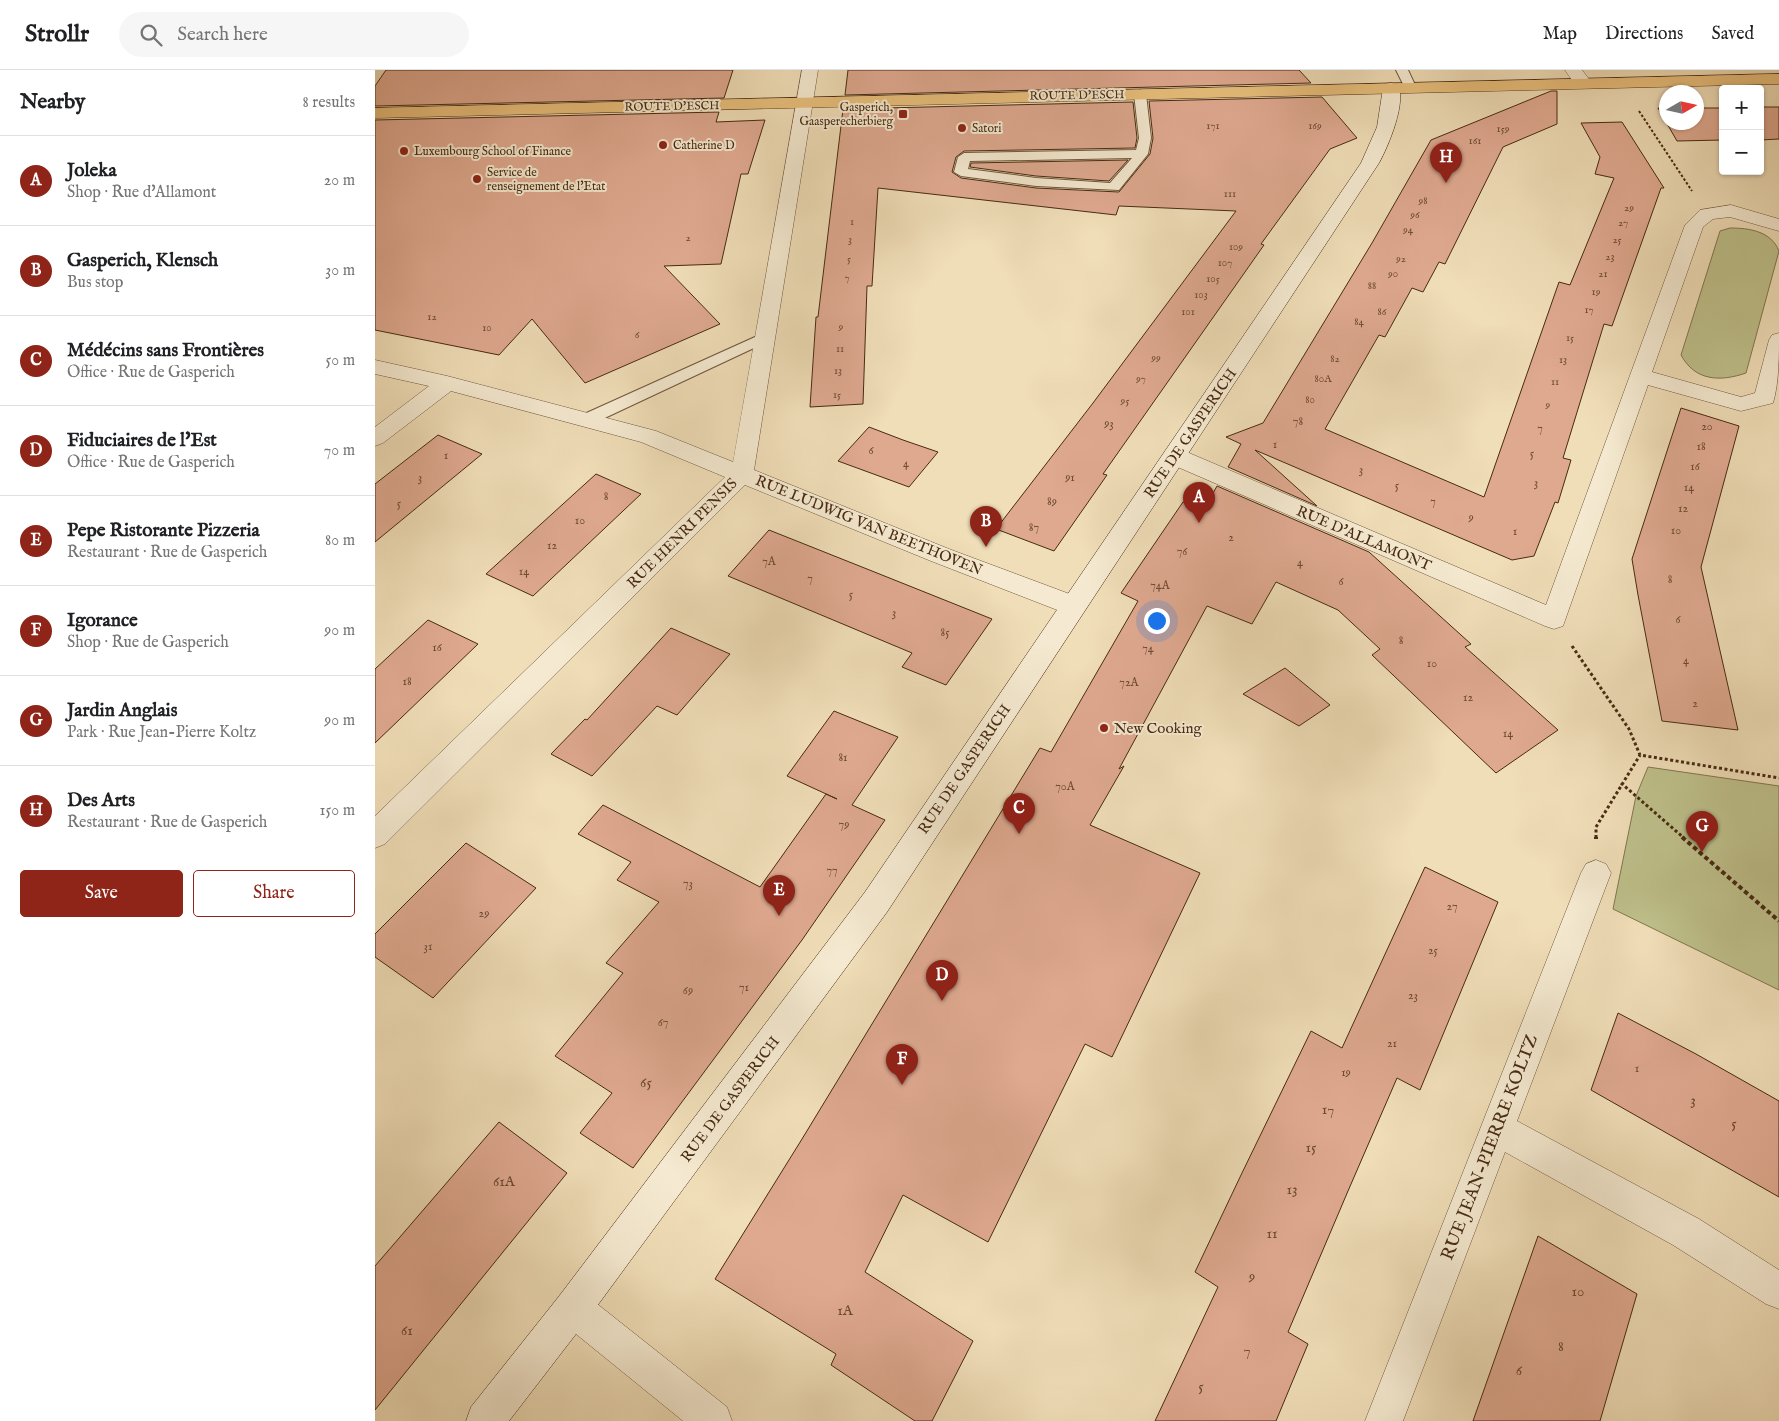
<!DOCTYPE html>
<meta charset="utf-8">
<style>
body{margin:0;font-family:"IM FELL English",serif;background:#f6f6f6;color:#202124}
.controls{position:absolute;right:15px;top:15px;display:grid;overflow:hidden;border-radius:5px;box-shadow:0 1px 4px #0004}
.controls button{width:45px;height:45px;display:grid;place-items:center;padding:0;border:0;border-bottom:1px solid #e0e0e0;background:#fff;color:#202124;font:25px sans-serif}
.compass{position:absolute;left:1284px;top:15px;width:45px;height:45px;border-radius:50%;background:#fff;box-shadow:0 1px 4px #0004;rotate:81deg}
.you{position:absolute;left:781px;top:550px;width:18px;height:18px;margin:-12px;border:4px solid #fff;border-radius:50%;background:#1a73e8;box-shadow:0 0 0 8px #1a73e833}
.badge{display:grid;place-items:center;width:32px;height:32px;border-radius:50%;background:#8f2418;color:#fff;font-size:16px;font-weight:700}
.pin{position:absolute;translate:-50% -41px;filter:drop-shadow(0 1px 2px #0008)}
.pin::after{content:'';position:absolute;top:26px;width:18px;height:15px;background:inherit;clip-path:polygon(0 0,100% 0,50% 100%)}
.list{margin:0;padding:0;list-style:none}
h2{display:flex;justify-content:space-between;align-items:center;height:65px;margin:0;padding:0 20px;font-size:21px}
h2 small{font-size:16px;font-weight:400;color:#757577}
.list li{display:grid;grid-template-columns:32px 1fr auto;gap:15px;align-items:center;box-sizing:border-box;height:90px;padding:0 20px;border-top:1px solid #e0e0e0}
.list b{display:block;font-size:19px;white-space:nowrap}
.list p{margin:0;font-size:16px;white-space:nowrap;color:#757577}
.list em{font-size:16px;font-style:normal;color:#757577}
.actions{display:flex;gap:10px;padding:15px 20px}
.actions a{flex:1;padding:11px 0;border:1px solid #8f2418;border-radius:5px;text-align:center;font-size:18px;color:#8f2418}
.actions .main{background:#8f2418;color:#fff}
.icon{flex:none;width:28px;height:28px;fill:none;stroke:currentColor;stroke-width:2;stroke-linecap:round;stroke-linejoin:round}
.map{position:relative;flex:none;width:1404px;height:1351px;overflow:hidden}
header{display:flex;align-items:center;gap:30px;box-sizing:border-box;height:70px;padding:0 25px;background:#fff;border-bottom:1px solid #e0e0e0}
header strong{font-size:24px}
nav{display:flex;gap:28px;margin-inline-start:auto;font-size:18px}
.search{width:350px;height:45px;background:#f6f6f6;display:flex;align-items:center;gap:12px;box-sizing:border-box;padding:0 18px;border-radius:28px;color:#757577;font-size:19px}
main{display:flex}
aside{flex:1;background:#fff}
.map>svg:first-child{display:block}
</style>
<header>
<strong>Strollr</strong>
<div class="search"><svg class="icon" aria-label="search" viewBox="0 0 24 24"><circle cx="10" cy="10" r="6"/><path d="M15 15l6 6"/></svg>Search here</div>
<nav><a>Map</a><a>Directions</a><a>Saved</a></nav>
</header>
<main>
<aside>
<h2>Nearby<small>8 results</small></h2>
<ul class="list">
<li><span class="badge">A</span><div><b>Joleka</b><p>Shop · Rue d'Allamont</p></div><em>20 m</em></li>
<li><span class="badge">B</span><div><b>Gasperich, Klensch</b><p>Bus stop</p></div><em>30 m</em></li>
<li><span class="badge">C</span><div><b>Médécins sans Frontières</b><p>Office · Rue de Gasperich</p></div><em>50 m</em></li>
<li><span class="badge">D</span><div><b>Fiduciaires de l'Est</b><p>Office · Rue de Gasperich</p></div><em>70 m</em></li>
<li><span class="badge">E</span><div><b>Pepe Ristorante Pizzeria</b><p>Restaurant · Rue de Gasperich</p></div><em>80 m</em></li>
<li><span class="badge">F</span><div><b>Igorance</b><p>Shop · Rue de Gasperich</p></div><em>90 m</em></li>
<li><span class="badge">G</span><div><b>Jardin Anglais</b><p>Park · Rue Jean-Pierre Koltz</p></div><em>90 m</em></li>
<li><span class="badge">H</span><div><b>Des Arts</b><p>Restaurant · Rue de Gasperich</p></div><em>150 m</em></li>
</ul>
<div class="actions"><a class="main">Save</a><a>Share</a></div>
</aside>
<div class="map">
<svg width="1404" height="1351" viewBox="0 0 1404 1351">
<rect width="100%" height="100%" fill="#f0deb8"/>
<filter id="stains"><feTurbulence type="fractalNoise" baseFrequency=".004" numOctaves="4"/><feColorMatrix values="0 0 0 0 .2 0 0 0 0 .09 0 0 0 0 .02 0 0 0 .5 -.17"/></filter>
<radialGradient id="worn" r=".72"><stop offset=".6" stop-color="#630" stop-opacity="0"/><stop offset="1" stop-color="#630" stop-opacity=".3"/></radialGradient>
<path fill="#bec08b" stroke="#82754e" d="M1355 158C1374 158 1396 161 1404 181L1371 303C1345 312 1320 311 1306 285L1345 161Z
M1273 697 1404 716V920L1238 839 1261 726Z"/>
<path fill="#dfa990" stroke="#472a12" d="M11 0H358L349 28 0 36V16Z
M473 0H924L936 13 470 25Z
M1176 21H1182V54L1128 77 1070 194 1064 192 1048 222 1037 218 1010 267 1004 265 950 359 1109 427 1184 212 1195 215 1239 108 1220 104 1225 87 1206 53 1247 52 1289 118H1286L1237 256 1229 254 1188 388 1196 390 1183 433 1180 432 1159 486 1137 490 880 380 942 436 853 397 866 374 851 367 888 353 997 173 1056 70Z
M947 27 982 68 955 79 886 174 889 175 728 404 732 405 679 481 621 459 718 333 861 141 744 136 741 145 503 118 497 216H492L488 334 435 337 441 247H443L468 39 758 32 762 68 760 78 589 81 581 87 577 102 586 108 661 118 744 122 775 84 778 68 774 31Z
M1385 37H1404V69L1385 70Z
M1283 38H1292V52H1322V38H1348V70L1302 71Z
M344 42 341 52 390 50 373 104H366L346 194 289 196 345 254 210 313 157 249 124 285 0 260V50Z
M753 90 734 111 661 106 595 97 596 93Z
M1306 338 1364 356 1326 497 1363 660 1287 651 1263 525 1257 489Z
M494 357 528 370 563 382 534 417 463 391Z
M63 365 107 384 0 472V414Z
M221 404 266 424 158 526 111 504Z
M842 416 994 482 1096 574 1090 577 1183 660 1121 703 997 585 1005 579 963 540 901 512 877 554 832 536 744 699 749 696 715 755 825 803 737 987 710 974 613 1172 528 1125 490 1202 598 1271 557 1351H540L456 1295 461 1284 340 1209 427 1069 665 678 676 682 763 531 746 523 808 432 837 425Z
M394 460 497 501 617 549 571 615 527 597 537 583 353 506Z
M53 550 103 574 0 673V599Z
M296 558 355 584 302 645 282 636 217 706 176 684 210 649 212 650Z
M910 598 955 635 924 656 868 624Z
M459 641 523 667 477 735 510 750 427 870 258 1098 205 1063 237 1023 180 986 248 903 231 893 284 832 242 810 256 792 203 764 228 735 385 817 451 724 462 729 412 706Z
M91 773 161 818 58 928 0 887V864Z
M1050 797 1123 832 1045 1020 1022 1008 973 1121 913 1262 933 1274 901 1351H780L843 1217 820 1202 866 1105 936 961 967 978Z
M1243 943 1321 984 1404 1031V1127L1216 1020Z
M124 1052 192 1103 0 1340V1196Z
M1163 1166 1262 1224 1225 1351H1098Z"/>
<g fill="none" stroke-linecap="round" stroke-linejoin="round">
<defs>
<path id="lane" d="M1021 0H1033L1041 17 1039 20H1031Z
M765 20 771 24 776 68 773 84 744 120 661 116 586 106 579 102 583 87 589 83 761 80 764 68 759 24ZM757 88 735 113 661 108 593 99 595 91Z
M391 262 396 264 399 267 396 270 219 353 213 354 207 353 205 349 207 345Z"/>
<path id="street" d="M427 0H443L379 400 574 479 708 529 712 536 708 543 699 546 690 543 556 491 370 415 10 774 0 778V746L350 407 266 372 76 321 8 373 0 376V357L54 316 0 304V290L72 306 281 361 358 392Z
M1190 0H1207L1217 13 1215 17C1202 20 1197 10 1190 0Z
M1356 135 1404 149V161L1355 147 1338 149 1328 157 1277 302 1366 327 1380 323 1394 270 1397 265 1404 263C1404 285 1404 314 1398 333L1366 341 1273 315 1188 556 1179 559 1170 556 791 392 788 386 791 380 799 378 807 380 1171 535 1310 155 1325 140Z
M1221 790 1231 794 1236 803 1142 1051 1324 1149 1404 1200V1239L1391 1234 1298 1175 1130 1082 1028 1351H990L1206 803 1211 794Z
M198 1220 211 1225 352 1337 357 1351H308L185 1251 180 1238 185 1225Z"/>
<path id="secondary" d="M1016 13 1022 14C1033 30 1013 77 1004 93L512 842 211 1251 134 1351H91L96 1337 185 1225 490 822 986 93 1002 57 1008 18 1010 14Z"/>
<path id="primary" d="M1404 4V14L0 48V38Z"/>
</defs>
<use href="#lane" stroke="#71573c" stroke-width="2"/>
<use href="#street" stroke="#71573c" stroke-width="1"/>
<use href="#secondary" stroke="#472a12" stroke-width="1"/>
<use href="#primary" stroke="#472a12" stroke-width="1"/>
<path stroke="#472a12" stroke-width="2" stroke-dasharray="2.5 2" stroke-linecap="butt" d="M1264 41 1317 121"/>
<path stroke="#472a12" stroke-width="3" stroke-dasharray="3 2.5" stroke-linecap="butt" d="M1197 576 1254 659 1265 685 1404 708
M1246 713 1309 768
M1221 768V757L1265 685"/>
<path stroke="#472a12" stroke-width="4" stroke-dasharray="4.5 3" stroke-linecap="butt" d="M1221 767V769
M1307 767 1404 851"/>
<use href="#lane" fill="#f5ead1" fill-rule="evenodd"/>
<use href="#street" fill="#f5ead1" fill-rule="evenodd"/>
<use href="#secondary" fill="#f5ead1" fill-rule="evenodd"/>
<use href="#primary" fill="#e8bf7c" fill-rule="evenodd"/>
</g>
<g fill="#8f2418" stroke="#f5ead1" stroke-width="2">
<rect x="523" y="39" width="10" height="10" rx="2.5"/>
<circle cx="587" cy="58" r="5"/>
<circle cx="288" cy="75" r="5"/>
<circle cx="29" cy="81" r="5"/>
<circle cx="102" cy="109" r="5"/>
<circle cx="729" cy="658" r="5"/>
</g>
<g text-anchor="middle" stroke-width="4" stroke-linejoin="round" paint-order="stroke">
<g font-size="11" fill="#6d4a32">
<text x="838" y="59">171</text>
<text x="940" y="59">169</text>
<text x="1128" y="62">159</text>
<text x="1100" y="74">161</text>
<text x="855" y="127">111</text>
<text x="1048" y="134">98</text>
<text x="1254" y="141">29</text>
<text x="1040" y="148">96</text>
<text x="477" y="155">1</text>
<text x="1248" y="156">27</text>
<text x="1033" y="163">94</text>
<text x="313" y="171">2</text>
<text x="475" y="173">3</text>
<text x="1242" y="173">25</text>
<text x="861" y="180">109</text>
<text x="1235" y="190">23</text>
<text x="474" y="192">5</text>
<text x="1026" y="192">92</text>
<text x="850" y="196">107</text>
<text x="1018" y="207">90</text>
<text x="1228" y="207">21</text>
<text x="472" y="211">7</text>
<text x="838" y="212">105</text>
<text x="997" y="219">88</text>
<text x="1221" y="225">19</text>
<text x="826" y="228">103</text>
<text x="1214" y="243">17</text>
<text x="813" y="245">101</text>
<text x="1007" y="245">86</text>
<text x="57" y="250">12</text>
<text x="984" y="255">84</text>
<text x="466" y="260">9</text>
<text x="112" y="261">10</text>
<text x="262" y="268">6</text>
<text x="1195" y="271">15</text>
<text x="465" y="282">11</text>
<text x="781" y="291">99</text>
<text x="960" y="292">82</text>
<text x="1188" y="293">13</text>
<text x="463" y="304">13</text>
<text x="766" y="312">97</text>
<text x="948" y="312">80A</text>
<text x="1180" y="315">11</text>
<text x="462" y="328">15</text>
<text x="935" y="333">80</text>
<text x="750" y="334">95</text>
<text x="1173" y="338">9</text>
</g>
<g font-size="12" fill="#472a12" stroke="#f5ead1">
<text transform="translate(702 25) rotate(-1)" y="4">ROUTE D'ESCH</text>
<text transform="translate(297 36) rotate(-1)" y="4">ROUTE D'ESCH</text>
</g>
<g font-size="12" fill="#472a12" stroke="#f5ead1" text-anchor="start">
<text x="518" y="41" text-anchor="end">Gasperich,<tspan x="518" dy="14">Gaasperecherbierg</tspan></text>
<text x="597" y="62">Satori</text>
<text x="298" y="79">Catherine D</text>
<text x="39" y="85">Luxembourg School of Finance</text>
<text x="112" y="106">Service de<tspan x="112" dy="14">renseignement de l'Etat</tspan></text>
</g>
<g font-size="12" fill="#6d4a32">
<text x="923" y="355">78</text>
<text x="734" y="357">93</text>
<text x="1332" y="360">20</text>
<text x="1165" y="362">7</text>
<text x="900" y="378">1</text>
<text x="1326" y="380">18</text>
<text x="496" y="384">6</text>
<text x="1157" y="387">5</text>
<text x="71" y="389">1</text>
<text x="531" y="397">4</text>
<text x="1320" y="400">16</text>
<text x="986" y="403">3</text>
<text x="45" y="411">3</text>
<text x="695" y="411">91</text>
<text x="1161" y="416">3</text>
<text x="1022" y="419">5</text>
<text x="1314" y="421">14</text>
<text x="231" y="430">8</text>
<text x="677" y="435">89</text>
<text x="1058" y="435">7</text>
<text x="24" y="437">5</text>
<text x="1308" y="442">12</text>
<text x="1096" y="451">9</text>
<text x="205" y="454">10</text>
<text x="659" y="461">87</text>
<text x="1301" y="464">10</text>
<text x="1140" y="465">1</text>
<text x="856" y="471">2</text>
<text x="177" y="479">12</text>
<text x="807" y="485">76</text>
<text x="394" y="495">7A</text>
<text x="925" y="496">4</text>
<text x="149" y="505">14</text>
<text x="435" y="512">7</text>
<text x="1295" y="513">8</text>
<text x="966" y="515">6</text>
<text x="785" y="519">74A</text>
<text x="476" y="528">5</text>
<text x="519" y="546">3</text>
<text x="1303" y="553">6</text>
<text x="570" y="566">85</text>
<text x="1026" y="574">8</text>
<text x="62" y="581">16</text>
<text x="773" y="582">74</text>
<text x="1311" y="594">4</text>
<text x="1057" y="597">10</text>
<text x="32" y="615">18</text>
<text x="754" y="616">72A</text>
<text x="1093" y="631">12</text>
<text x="1320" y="637">2</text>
<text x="1133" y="667">14</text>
<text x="468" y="691">81</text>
<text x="690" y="720">70A</text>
<text x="469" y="758">79</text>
<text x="457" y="804">77</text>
<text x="313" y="817">73</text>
<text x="1077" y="840">27</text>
<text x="109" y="847">29</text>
<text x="53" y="880">31</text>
<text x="1058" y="884">25</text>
<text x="369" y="921">71</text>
<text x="313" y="924">69</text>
<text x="1038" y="929">23</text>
<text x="288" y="956">67</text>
<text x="1017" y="977">21</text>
<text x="1262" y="1002">1</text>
<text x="971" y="1006">19</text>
</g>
<g font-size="15" fill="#472a12" stroke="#f5ead1">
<text transform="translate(815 363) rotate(-56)" y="5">RUE DE GASPERICH</text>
<text transform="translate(494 455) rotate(22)" y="5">RUE LUDWIG VAN BEETHOVEN</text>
<text transform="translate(307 463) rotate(-45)" y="5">RUE HENRI PENSIS</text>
<text transform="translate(989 468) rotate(23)" y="5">RUE D'ALLAMONT</text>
<text transform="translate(589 699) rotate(-56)" y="5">RUE DE GASPERICH</text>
<text transform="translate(355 1029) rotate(-53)" y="5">RUE DE GASPERICH</text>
</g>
<g font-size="15" fill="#472a12" stroke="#f5ead1" text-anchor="start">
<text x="739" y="663">New Cooking</text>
</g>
<g font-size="15" fill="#6d4a32">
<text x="271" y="1017">65</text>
<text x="1318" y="1035">3</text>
<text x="953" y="1044">17</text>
<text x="1359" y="1058">5</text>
<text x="936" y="1082">15</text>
<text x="129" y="1116">61A</text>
<text x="917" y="1124">13</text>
<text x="897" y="1168">11</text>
<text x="877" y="1211">9</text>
<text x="1203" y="1226">10</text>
<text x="470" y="1245">1A</text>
<text x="32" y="1265">61</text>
<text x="1186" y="1281">8</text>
<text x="872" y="1285">7</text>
<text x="1144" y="1305">6</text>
<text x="826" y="1321">5</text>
</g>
<g font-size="18" fill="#472a12" stroke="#f5ead1">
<text transform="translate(1114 1077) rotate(-69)" y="6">RUE JEAN-PIERRE KOLTZ</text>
</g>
</g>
<rect width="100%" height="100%" filter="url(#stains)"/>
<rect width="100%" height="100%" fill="url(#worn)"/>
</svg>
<div class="controls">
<button>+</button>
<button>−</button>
</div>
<svg class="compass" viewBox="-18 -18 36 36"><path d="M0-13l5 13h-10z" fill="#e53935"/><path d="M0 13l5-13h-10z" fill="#757577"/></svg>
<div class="you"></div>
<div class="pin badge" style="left:824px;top:453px">A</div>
<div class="pin badge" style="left:611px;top:477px">B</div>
<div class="pin badge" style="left:644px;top:764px">C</div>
<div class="pin badge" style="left:567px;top:931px">D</div>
<div class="pin badge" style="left:404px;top:846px">E</div>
<div class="pin badge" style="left:527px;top:1015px">F</div>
<div class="pin badge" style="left:1327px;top:782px">G</div>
<div class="pin badge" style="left:1071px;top:113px">H</div>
</div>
</main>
